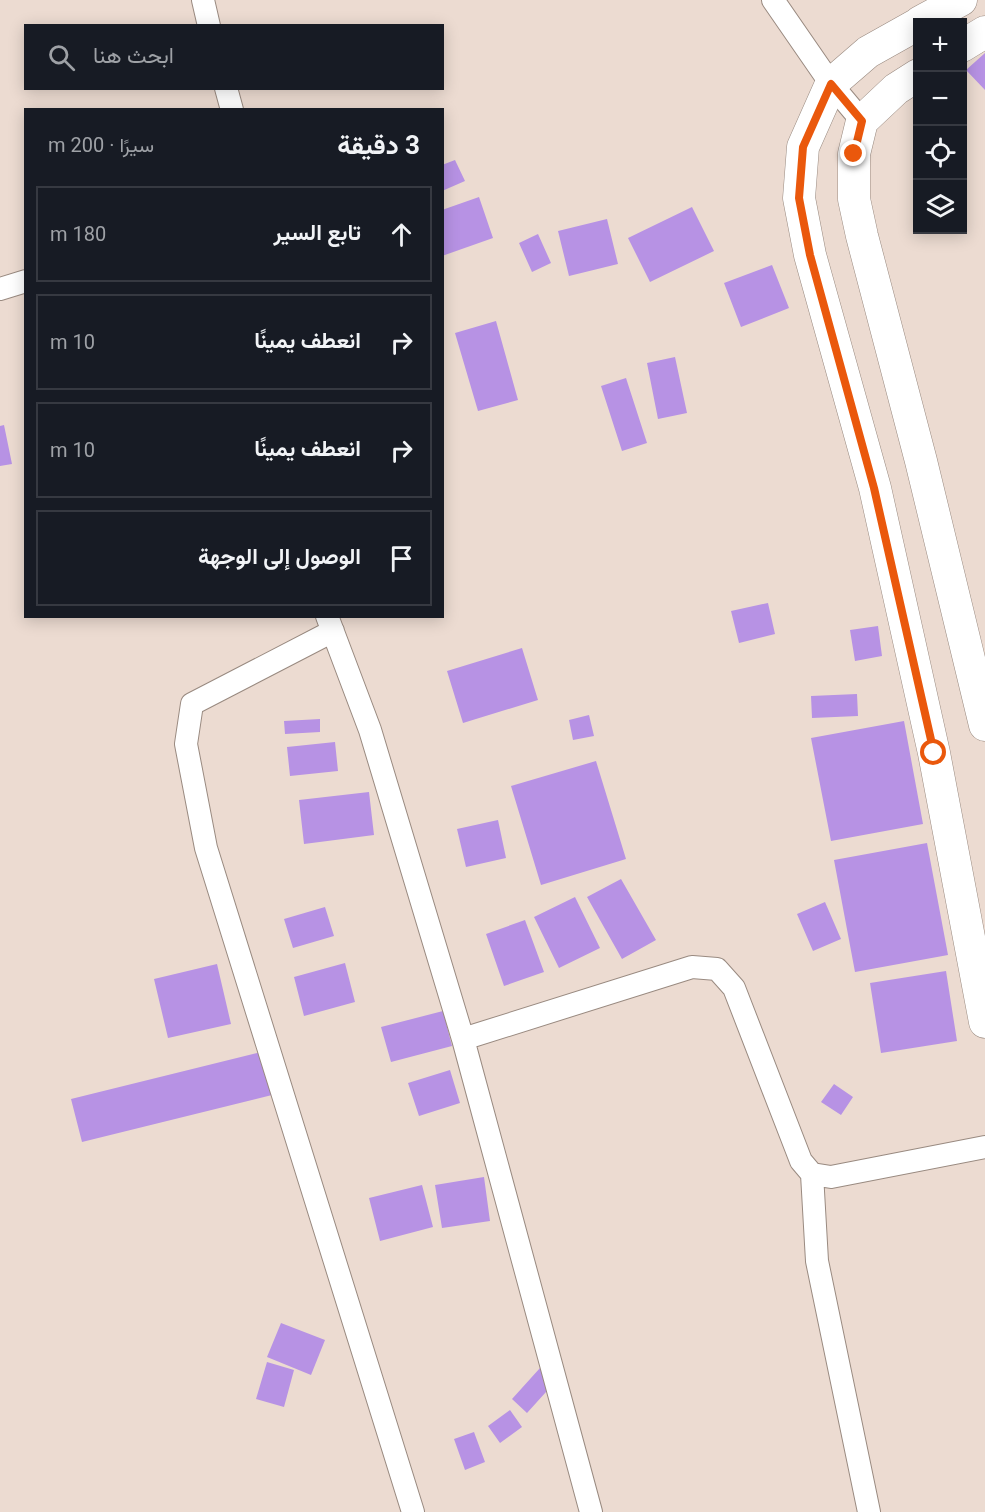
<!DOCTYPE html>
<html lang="ar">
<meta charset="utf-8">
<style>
body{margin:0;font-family:Roboto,Vazirmatn,sans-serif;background:#242831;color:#f1f3f6;direction:rtl}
.controls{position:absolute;right:18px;top:18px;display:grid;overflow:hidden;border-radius:0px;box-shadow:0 3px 15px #0003}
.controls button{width:54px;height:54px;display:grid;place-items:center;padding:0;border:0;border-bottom:2px solid #363941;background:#171b24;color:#f1f3f6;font:30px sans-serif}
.stop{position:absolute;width:18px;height:18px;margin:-14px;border:4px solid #ea580c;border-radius:50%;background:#fff}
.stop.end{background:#ea580c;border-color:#fff;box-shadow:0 2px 6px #0008}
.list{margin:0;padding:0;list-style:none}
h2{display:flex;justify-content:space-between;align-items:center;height:78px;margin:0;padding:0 24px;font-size:26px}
h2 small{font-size:20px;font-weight:400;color:#9ea1a6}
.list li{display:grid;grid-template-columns:39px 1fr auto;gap:18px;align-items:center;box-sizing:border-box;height:96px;margin:0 12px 12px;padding:0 12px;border:2px solid #363941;border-radius:0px}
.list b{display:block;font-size:22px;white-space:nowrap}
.list em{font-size:20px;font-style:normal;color:#9ea1a6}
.icon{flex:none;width:33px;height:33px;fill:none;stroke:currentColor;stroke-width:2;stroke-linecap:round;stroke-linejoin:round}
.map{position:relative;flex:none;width:985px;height:1512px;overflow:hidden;direction:ltr}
.search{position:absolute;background:#171b24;box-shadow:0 3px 15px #0003;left:24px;top:24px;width:420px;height:66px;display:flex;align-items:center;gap:15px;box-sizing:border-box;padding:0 21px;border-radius:0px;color:#9ea1a6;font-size:22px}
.panel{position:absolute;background:#171b24;box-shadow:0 3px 15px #0003;left:24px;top:108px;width:420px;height:510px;border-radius:0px;direction:rtl}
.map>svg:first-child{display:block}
</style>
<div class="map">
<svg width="985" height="1512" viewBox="0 0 985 1512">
<rect width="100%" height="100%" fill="#ecdbd1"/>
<path fill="#b792e4" d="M985 53V90L966 70Z
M455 160 465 181 442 191V165Z
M479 197 493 238 442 256V210Z
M692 207 714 251 650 282 628 238Z
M607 219 618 264 569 276 558 231Z
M538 234 551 263 532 272 519 243Z
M772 265 789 308 741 327 724 283Z
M496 321 518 400 478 411 455 333Z
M675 357 687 413 658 419 647 363Z
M626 378 647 443 622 451 601 386Z
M4 425 12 464 0 466V426Z
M768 603 775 634 739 643 731 611Z
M878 626 882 656 855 661 850 630Z
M522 648 538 700 463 723 447 671Z
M857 694 858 716 812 718 811 696Z
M589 715 594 736 573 740 569 720Z
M320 719V732L285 734 284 721Z
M904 721 923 824 831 841 811 738Z
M335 742 338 771 290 776 287 747Z
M596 761 626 859 541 885 511 786Z
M369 792 374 835 304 844 299 800Z
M498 820 506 858 466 867 457 829Z
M927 843 948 955 855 972 834 860Z
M621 879 656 940 622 959 587 897Z
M575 897 600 948 559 968 534 917Z
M825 902 841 939 813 951 797 914Z
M325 907 334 936 293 948 284 919Z
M525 920 544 972 504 986 486 934Z
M345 963 355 1002 304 1016 294 977Z
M217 964 231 1024 168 1038 154 979Z
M946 971 957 1041 881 1053 870 983Z
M443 1011 452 1046 391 1062 381 1027Z
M265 1051 276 1094 82 1142 71 1099Z
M450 1070 460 1103 419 1116 408 1083Z
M834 1084 853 1097 841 1115 821 1102Z
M484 1177 490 1221 442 1228 435 1185Z
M422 1185 433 1227 380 1241 369 1198Z
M281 1323 325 1340 311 1375 267 1357Z
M267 1362 294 1370 284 1407 256 1399Z
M540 1368 555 1382 527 1413 512 1399Z
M510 1410 522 1427 500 1443 488 1426Z
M474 1432 485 1462 465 1470 454 1439Z"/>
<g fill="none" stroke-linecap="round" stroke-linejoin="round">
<defs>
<path id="street" d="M203 0 209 26
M773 0 831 84 862 121
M226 88 232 110
M0 289 26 281
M327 616 370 730 463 1039 591 1512
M333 631 192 704 186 744 206 848 413 1512
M463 1039 692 967 717 969 734 988 801 1161 812 1174 831 1177 985 1147
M812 1174 817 1261 869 1512"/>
<path id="secondary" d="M920 22 961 0
M918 24 868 52 831 84 803 147 799 198 810 255 875 488 934 753 985 1022
M962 46 985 32
M918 75 896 89 862 121 854 154V199L862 236 921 461 985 725"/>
</defs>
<use href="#street" stroke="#998a80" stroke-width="24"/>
<use href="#secondary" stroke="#998a80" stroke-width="33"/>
<use href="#street" stroke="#fff" stroke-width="22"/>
<use href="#secondary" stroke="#fff" stroke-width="32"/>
</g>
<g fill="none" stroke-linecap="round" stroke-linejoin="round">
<path stroke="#ea580c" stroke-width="8" d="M854 154 862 121 831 84 803 147 799 198 810 255 874 488 934 753"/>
</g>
</svg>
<div class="controls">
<button>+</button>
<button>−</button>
<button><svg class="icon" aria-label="locate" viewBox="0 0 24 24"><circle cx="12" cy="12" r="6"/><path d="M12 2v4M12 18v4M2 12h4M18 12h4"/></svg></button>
<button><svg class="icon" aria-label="layers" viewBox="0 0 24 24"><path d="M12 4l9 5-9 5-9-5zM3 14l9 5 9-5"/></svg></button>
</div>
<div class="stop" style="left:934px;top:753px"></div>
<div class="stop end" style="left:854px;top:154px"></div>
<div class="search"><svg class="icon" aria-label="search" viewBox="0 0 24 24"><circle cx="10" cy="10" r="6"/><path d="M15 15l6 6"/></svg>ابحث هنا</div>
<section class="panel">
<h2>3 دقيقة<small>سيرًا · 200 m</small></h2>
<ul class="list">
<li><svg class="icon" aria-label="ahead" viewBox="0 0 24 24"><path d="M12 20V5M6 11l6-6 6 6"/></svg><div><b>تابع السير</b></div><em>180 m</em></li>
<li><svg class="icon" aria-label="right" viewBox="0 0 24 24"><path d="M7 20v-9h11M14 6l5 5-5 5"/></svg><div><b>انعطف يمينًا</b></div><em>10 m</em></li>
<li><svg class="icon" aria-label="right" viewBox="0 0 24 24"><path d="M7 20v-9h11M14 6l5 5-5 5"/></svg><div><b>انعطف يمينًا</b></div><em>10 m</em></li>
<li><svg class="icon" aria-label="arrive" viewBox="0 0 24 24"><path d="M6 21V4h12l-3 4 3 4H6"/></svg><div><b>الوصول إلى الوجهة</b></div></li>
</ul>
</section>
</div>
